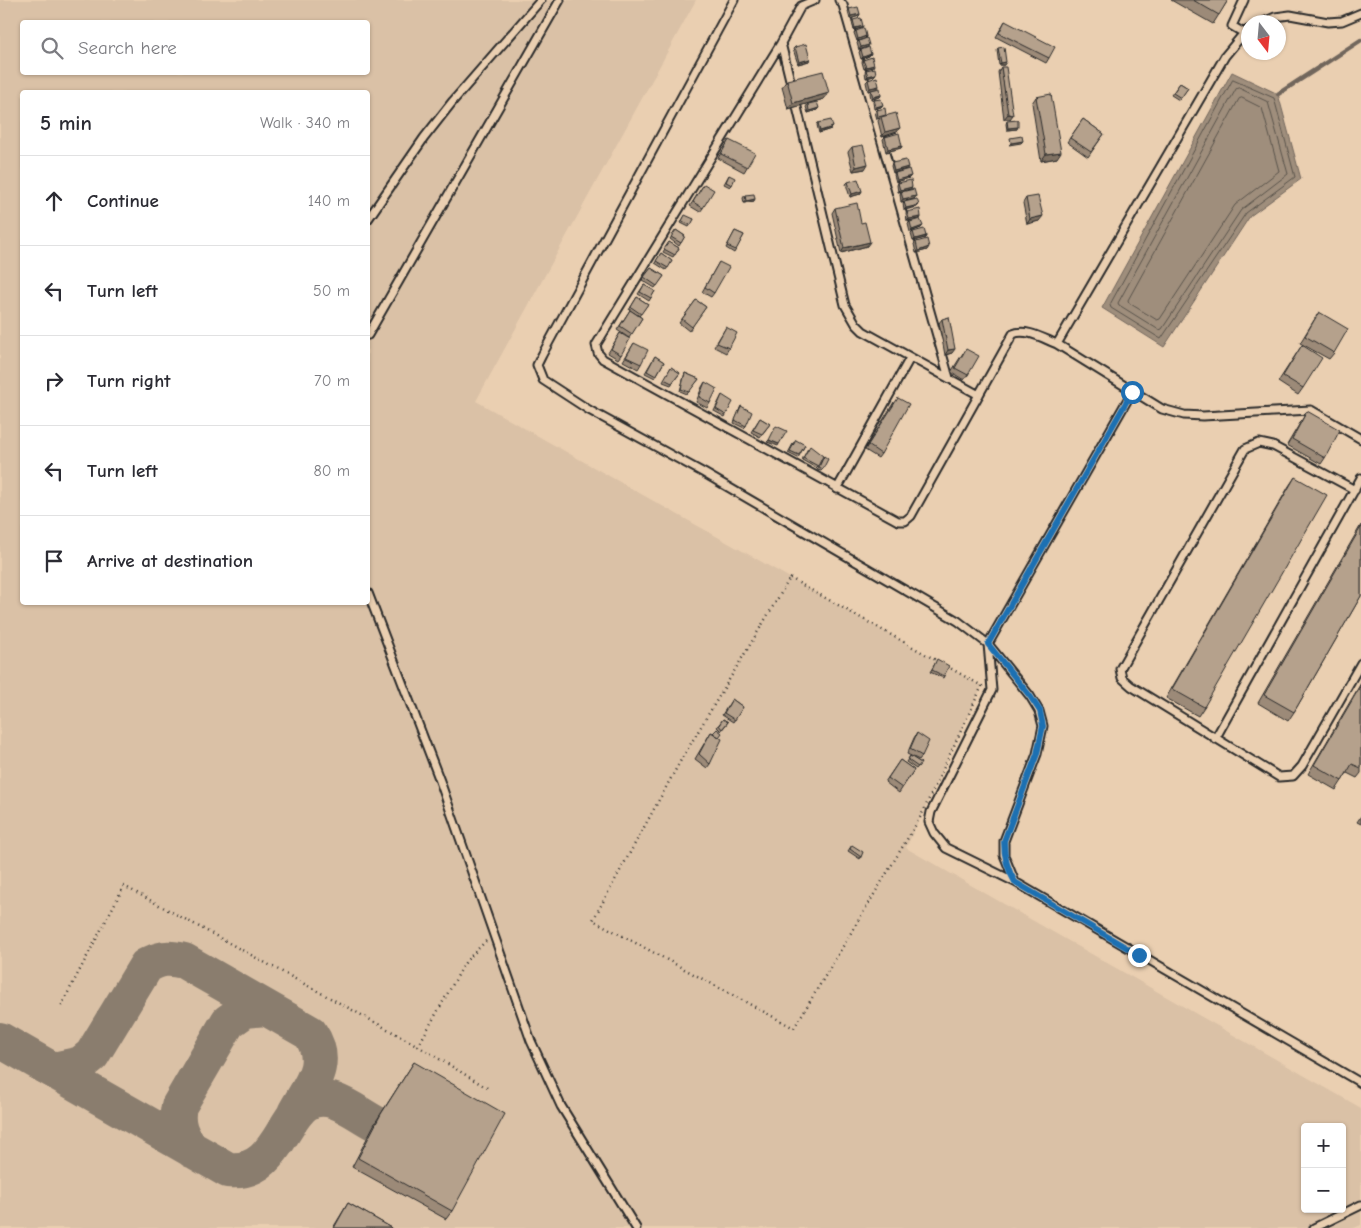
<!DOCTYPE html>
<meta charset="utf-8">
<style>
body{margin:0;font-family:"Comic Neue",sans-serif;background:#f7f7f7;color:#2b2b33}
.controls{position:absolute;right:15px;bottom:15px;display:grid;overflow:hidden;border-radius:5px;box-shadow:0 1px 4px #0004}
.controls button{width:45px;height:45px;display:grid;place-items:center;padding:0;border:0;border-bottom:1px solid #e1e1e2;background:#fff;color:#2b2b33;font:25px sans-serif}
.compass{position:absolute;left:1241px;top:15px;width:45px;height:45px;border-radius:50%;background:#fff;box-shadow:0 1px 4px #0004;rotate:164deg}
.stop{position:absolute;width:15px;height:15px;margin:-11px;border:4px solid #1f6fb2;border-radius:50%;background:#fff}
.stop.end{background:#1f6fb2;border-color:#fff;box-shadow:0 1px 5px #0008}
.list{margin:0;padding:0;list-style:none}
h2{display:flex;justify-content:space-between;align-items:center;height:65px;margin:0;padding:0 20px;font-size:21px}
h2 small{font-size:16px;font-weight:400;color:#7c7c81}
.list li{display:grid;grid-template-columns:32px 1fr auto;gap:15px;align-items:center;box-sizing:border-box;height:90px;padding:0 20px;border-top:1px solid #e1e1e2}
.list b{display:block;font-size:19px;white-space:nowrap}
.list em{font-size:16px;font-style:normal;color:#7c7c81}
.icon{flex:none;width:28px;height:28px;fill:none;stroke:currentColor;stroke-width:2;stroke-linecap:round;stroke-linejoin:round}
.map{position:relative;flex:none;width:1361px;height:1228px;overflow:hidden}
.search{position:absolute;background:#fff;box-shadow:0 1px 4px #0004;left:20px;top:20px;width:350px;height:55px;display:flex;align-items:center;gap:12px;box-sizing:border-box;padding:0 18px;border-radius:5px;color:#7c7c81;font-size:19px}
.panel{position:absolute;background:#fff;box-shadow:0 1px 4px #0004;left:20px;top:90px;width:350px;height:515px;border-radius:5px}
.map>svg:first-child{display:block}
</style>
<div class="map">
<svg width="1361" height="1228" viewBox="0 0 1361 1228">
<rect width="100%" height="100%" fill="#eacfb1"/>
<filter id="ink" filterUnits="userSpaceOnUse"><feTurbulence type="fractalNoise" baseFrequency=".02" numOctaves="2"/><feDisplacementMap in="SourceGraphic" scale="10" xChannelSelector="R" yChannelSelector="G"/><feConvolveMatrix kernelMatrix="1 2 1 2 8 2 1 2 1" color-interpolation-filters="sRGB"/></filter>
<g filter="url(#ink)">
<path fill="#dac1a6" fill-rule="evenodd" d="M0 0H696L476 401 982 686 906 848 1361 1108V1225L1354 1228H0ZM22 22H368V72H22ZM22 92H368V602H22ZM1305 1127H1342V1209H1305Z"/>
<path fill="#9f8e7c" stroke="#71665c" d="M1232 72 1278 94 1301 179 1250 216 1164 347 1102 308Z"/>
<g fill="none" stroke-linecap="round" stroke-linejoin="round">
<path stroke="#59534b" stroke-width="1" d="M1233 80 1274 98 1295 177 1246 213 1161 339 1111 308 1110 305Z
M1239 88 1268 102 1288 174 1241 210 1162 329 1159 330 1119 305 1118 303 1236 89Z
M1242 98 1262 108 1279 171 1235 205 1160 319 1157 320 1129 303 1128 300 1239 99Z"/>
<path stroke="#71665c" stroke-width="4.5" d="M1278 94 1361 40"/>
<path stroke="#8a7d6e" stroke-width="36" d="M0 1040 228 1170C289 1177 281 1082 335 1101 349 1106 362 1116 375 1123
M53 1070 81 1064 92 1055 146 966C160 958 168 957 184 961L310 1033C331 1064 310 1085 295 1113
M192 1150C181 1136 175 1124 179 1106L228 1022 245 1010 266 1008"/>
<defs>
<path id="lane" d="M734 0 542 355 537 365 543 380 589 410 704 473 958 621 988 644 1030 696 1039 711 1043 726 1037 754 1004 841V855L1015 882
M815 0 801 6 781 43 596 345 598 353 603 359 898 521H905L911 516 1013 334C1026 328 1044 339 1057 344
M839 0 843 5 949 378
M1264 22 1275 17 1290 15 1328 22 1342 21 1361 13
M1248 30 1244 33 1225 56 1057 344 1162 409 1184 415 1203 416 1311 410 1361 439
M1244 33 1232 26 1244 0
M781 43 792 88
M795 99 845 305 856 324 863 331 979 395
M368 219 424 138 453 101 541 0
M368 335 560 0
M1132 392 988 644 992 690 931 812 929 822 934 833 946 848 1015 882 1361 1083
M837 489 910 358
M1355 490 1273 446 1259 443 1245 449 1120 669 1122 678 1131 686 1279 777 1293 776 1302 766 1361 663
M368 593 440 781 531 1041 561 1106 636 1228
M1215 739 1361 478
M1314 1228 1361 1205"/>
</defs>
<use href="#lane" stroke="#2b2b2b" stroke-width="11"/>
<path stroke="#2b2b2b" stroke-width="2.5" stroke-dasharray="1 4" stroke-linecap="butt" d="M790 578 982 686 921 816 794 1028 593 920 681 760Z
M61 1006 124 886 413 1043 489 1089
M418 1046 466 961 486 941"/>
<use href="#lane" stroke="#eacfb1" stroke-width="7"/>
</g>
<path fill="#9c8a78" stroke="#2b2b2b" d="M1171 0H1228L1213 24Z
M849 9 860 14 859 16 850 19 848 12Z
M853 20 862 28 854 30 852 22Z
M1005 21 1049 58 1046 63 996 37Z
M856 31 866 36 865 39 857 41 854 33Z
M859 41 868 47 859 50 857 43Z
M795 47 809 61 798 64 793 49Z
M998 48 1004 65H999L997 50Z
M861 50 871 54 869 56 861 59 859 52Z
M863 60 873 67 864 69 862 62Z
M1001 67 1010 119H1004L998 72Z
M866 70 874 76 866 78 865 72Z
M787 80 824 99 788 109 782 87Z
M868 80 879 86 877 89 868 91 866 82Z
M1180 83 1188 88 1179 100 1171 95Z
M871 90 881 95 880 97 871 99 870 93Z
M1036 97 1057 158 1041 161 1032 103Z
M874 100 883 105 881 107 874 109 873 102Z
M808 104 819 108 817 110 808 113 806 107Z
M877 110 886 115 897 132 882 137 878 121 880 118 877 119 875 112Z
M1083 119 1104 134 1088 157 1067 142Z
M1007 121 1017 129 1007 130 1006 124Z
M818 123 833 127 831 129 819 133 817 125Z
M885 137 902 146 901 148 886 152 883 139Z
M729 140 747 167 744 172 718 158Z
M852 147 865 169 853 171 848 152Z
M892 163 907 169 893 173 891 166Z
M895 173 909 178 896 182 894 175Z
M729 175 732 185 730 187 724 184Z
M848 182 862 191 860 194 850 197 846 184Z
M898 183 911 189 898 192 897 185Z
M704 184 703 208 700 212 690 206Z
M901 192 916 196 914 199 901 202 900 194Z
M745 195 754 201 744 203 743 198Z
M1026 198 1039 221 1027 224 1023 203Z
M904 202 919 205 917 207 904 210 903 204Z
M835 208 867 246 841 253 832 213Z
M907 212 921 217 920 219 907 221 906 214Z
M684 217 694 219 689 227 681 223Z
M910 222 923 226 921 228 910 232 908 224Z
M676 230 685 236 679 246 670 239Z
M735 231 744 235 734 253 726 248Z
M913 232 926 236 925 238 913 241 911 234Z
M669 242 679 248 673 257 663 252Z
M916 242 927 250 916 253 914 244Z
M661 253 672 261 666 270 655 263Z
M719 262 714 293 711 297 702 292Z
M651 268 664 276 655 288 642 280Z
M644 285 655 291 649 301 638 294Z
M637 297 648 304 639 316 642 318 629 338 617 330 630 310 639 316 629 310Z
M696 300 706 307 689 331 679 323Z
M1319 312 1334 353 1329 359 1300 343Z
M942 319 952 353 945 355 939 323Z
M726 327 729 348 726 353 714 347Z
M620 333 621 355 618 359 608 353Z
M634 343 641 364 638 369 623 361Z
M1302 345 1303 388 1298 395 1278 382Z
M963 353 968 375 964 380 951 372Z
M655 356 664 362 655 378 645 373Z
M671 367 680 373 671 385 663 382Z
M685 373 699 379 687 394 680 391 684 376Z
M705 382 710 403 707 408 696 402 702 387Z
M722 395 726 415 725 417 714 411Z
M894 402 881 454 878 458 865 450Z
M741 406 746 426 744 428 734 423Z
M1307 411 1325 458 1321 464 1287 445 1303 418Z
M760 418 770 424 760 437 751 432Z
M794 442 805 445 798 458 788 453Z
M808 448 818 466 816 468 802 460Z
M824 456 823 469 821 471 817 470Z
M1295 477 1204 707 1198 716 1166 698 1289 486Z
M1361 525V596L1294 712 1288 721 1258 703Z
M936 662 944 676 943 678 930 672Z
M1361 683V773L1357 778 1347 773 1336 790 1308 774Z
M732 699 743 707 733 722 722 715Z
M723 719 728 722 721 731 717 727Z
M717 729 719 737 710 764 707 768 695 759 711 732 713 733Z
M917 733 922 756 919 760 907 754 914 738Z
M910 756 921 763 916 769 906 762Z
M900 760 914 770 899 793 885 782Z
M1361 816V824L1357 822Z
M852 845 861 857 860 859 848 851Z
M414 1062 452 1211 446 1219 352 1167 375 1123Z
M348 1203 392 1228H333Z"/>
<path fill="#7f7162" stroke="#2b2b2b" d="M860 14 859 16 850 19 851 16Z
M863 26 862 28 854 30 855 28Z
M866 36 865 39 857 41 858 39Z
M869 45 868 47 859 50 861 47Z
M871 54 869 56 861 59 863 57Z
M810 59 809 61 798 64 799 62Z
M1006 62 1004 65H999L1001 63Z
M874 65 873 67 864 69 866 67Z
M876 74 874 76 866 78 868 76Z
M879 86 877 89 868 91 870 88Z
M829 93 824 99 788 109 793 103Z
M881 95 880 97 871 99 873 97Z
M883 105 881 107 874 109 876 107Z
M819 108 817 110 808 113 809 111Z
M1008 114 1013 115 1010 119H1004Z
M833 127 831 129 819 133 820 131Z
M1018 127 1017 129 1007 130 1008 128Z
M900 128 897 132 882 137 885 132Z
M1023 141 1021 143 1009 145 1011 143Z
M902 146 901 148 886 152 888 149Z
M1061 152 1057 158 1041 161 1046 154Z
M868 164 865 169 853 171 856 167Z
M908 167 907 169 893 173 894 171Z
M911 176 909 178 896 182 897 180Z
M912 187 911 189 898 192 900 190Z
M862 191 860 194 850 197 852 194Z
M916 196 914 199 901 202 903 199Z
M755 199 754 201 744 203 746 201Z
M919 205 917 207 904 210 906 208Z
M1043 216 1039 221 1027 224 1030 219Z
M921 217 920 219 907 221 909 219Z
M923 226 921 228 910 232 912 230Z
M926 236 925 238 913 241 915 239Z
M870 242 867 246 841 253 844 248Z
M929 247 927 250 916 253 918 251Z
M955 349 952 353 945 355 948 350Z
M769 440 779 444 778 446 767 442Z"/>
<path fill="#b5a18c" stroke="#2b2b2b" d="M1193 0H1228L1219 15Z
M858 7 860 14 851 16 849 9Z
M861 18 863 26 855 28 853 20Z
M1005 21 1055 47 1049 58 999 33Z
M864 28 866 36 858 39 856 31Z
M867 38 869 45 861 47 859 41Z
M806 44 810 59 799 62 795 47Z
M869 47 871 54 863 57 861 50Z
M1004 47 1006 62 1001 63 998 48Z
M872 57 874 65 866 67 863 60Z
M1001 67H1006L1013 115 1008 114Z
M875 68 876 74 868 76 866 70Z
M823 71 829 93 793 103 787 80Z
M877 77 879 86 870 88 868 80Z
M1180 83 1188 88 1181 98 1173 93Z
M880 88 881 95 873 97 871 90Z
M1051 94 1061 152 1046 154 1036 97Z
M881 99 883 105 876 107 874 100Z
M817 102 819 108 809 111 808 104Z
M885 108 886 115 878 117 877 110Z
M896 113 900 128 885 132 881 117Z
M1083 119 1104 134 1091 152 1070 138Z
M831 120 833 127 820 131 818 123Z
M1018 120V127L1008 128 1007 121Z
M899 133 902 146 888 149 885 137Z
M1022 136 1023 141 1011 143 1010 138Z
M729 140 755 153 747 167 721 154Z
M863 145 868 164 856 167 852 147Z
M906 160 908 167 894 171 892 163Z
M909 169 911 176 897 180 895 173Z
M729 175 735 178 732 185 726 182Z
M858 179 862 191 852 194 848 182Z
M911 180 912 187 900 190 898 183Z
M704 184 714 190 703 208 693 202Z
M914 189 916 196 903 199 901 192Z
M754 194 755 199 746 201 745 195Z
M1038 196 1043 216 1030 219 1026 198Z
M917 199 919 205 906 208 904 202Z
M857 203 861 223 865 222 870 242 844 248 835 208Z
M920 209 921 217 909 219 907 212Z
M685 215 694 219 691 225 682 221Z
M920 219 923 226 912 230 910 222Z
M924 229 926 236 915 239 913 232Z
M676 230 685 236 681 243 671 237Z
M735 231 744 235 736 250 727 246Z
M927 239 929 247 918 251 916 242Z
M669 242 679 248 675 255 664 249Z
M661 253 672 261 668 268 656 261Z
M719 262 729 267 714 293 705 287Z
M651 268 664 276 657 286 644 277Z
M644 285 655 291 651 298 640 292Z
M637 297 648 304 641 314 631 307Z
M696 300 706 307 692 327 682 319Z
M630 310 642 318 632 334 620 326Z
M1319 312 1348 329 1334 353 1305 336Z
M949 317 955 349 948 350 942 319Z
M726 327 737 333 729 348 717 343Z
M620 333 630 339 621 355 611 349Z
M634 343 648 350 641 364 626 357Z
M1302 345 1322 358 1303 388 1283 376Z
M966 349 979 356 968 375 955 368Z
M655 356 664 362 656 376 647 371Z
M671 367 680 373 672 383 664 379Z
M685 373 699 379 689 392 681 389Z
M705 382 717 389 710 403 699 397Z
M722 395 733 402 726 415 716 409Z
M898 398 909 404 881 454 868 445Z
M741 406 752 412 746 426 735 420Z
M1307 411 1340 430 1325 458 1292 439Z
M760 418 770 424 762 434 753 430Z
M776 426 787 431 779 444 769 440Z
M796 440 805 445 799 455 790 451Z
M810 446 823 456 818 466 803 458Z
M824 456 828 459 823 469 819 467Z
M1295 477 1327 495 1204 707 1172 689Z
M1361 527V596L1294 712 1264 695Z
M937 659 949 666 944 676 932 670Z
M1361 685V768L1352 764 1342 781 1314 765Z
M732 699 743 707 735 720 724 713Z
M723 719 728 722 722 729 719 725Z
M717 729 722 733 719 737 713 733Z
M711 732 722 739 710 764 699 754Z
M917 733 929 741 922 756 910 749Z
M910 756 921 763 918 767 908 760Z
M900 760 914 770 902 788 888 778Z
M852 845 863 852 861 857 850 849Z
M414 1062 505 1114 452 1211 358 1158 381 1114Z
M348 1203 392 1228H334Z"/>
</g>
<g fill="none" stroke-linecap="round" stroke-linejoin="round" filter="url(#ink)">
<path stroke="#1f6fb2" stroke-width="6" d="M1132 392 988 644 1030 696 1040 711 1043 726 1037 754 1004 841C1004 857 1007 869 1015 882L1139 955"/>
</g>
</svg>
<div class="controls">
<button>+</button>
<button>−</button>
</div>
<svg class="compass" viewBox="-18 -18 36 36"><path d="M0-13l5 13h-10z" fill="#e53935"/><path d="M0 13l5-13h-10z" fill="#7c7c81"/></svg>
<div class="stop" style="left:1132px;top:392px"></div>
<div class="stop end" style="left:1139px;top:955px"></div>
<div class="search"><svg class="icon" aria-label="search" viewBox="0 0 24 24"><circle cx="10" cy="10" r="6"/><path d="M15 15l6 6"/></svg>Search here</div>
<section class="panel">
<h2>5 min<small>Walk · 340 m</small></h2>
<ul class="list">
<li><svg class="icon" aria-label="ahead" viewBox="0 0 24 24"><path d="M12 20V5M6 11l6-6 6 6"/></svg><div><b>Continue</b></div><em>140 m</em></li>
<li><svg class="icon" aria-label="left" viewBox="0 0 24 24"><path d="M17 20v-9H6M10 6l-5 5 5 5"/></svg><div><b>Turn left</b></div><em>50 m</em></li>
<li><svg class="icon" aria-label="right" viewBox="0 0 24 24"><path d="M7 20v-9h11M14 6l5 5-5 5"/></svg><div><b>Turn right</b></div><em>70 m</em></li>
<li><svg class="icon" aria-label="left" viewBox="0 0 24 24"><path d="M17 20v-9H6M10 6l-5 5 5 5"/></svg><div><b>Turn left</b></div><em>80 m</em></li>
<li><svg class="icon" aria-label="arrive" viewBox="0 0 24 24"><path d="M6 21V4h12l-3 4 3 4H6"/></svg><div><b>Arrive at destination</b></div></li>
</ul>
</section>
</div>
